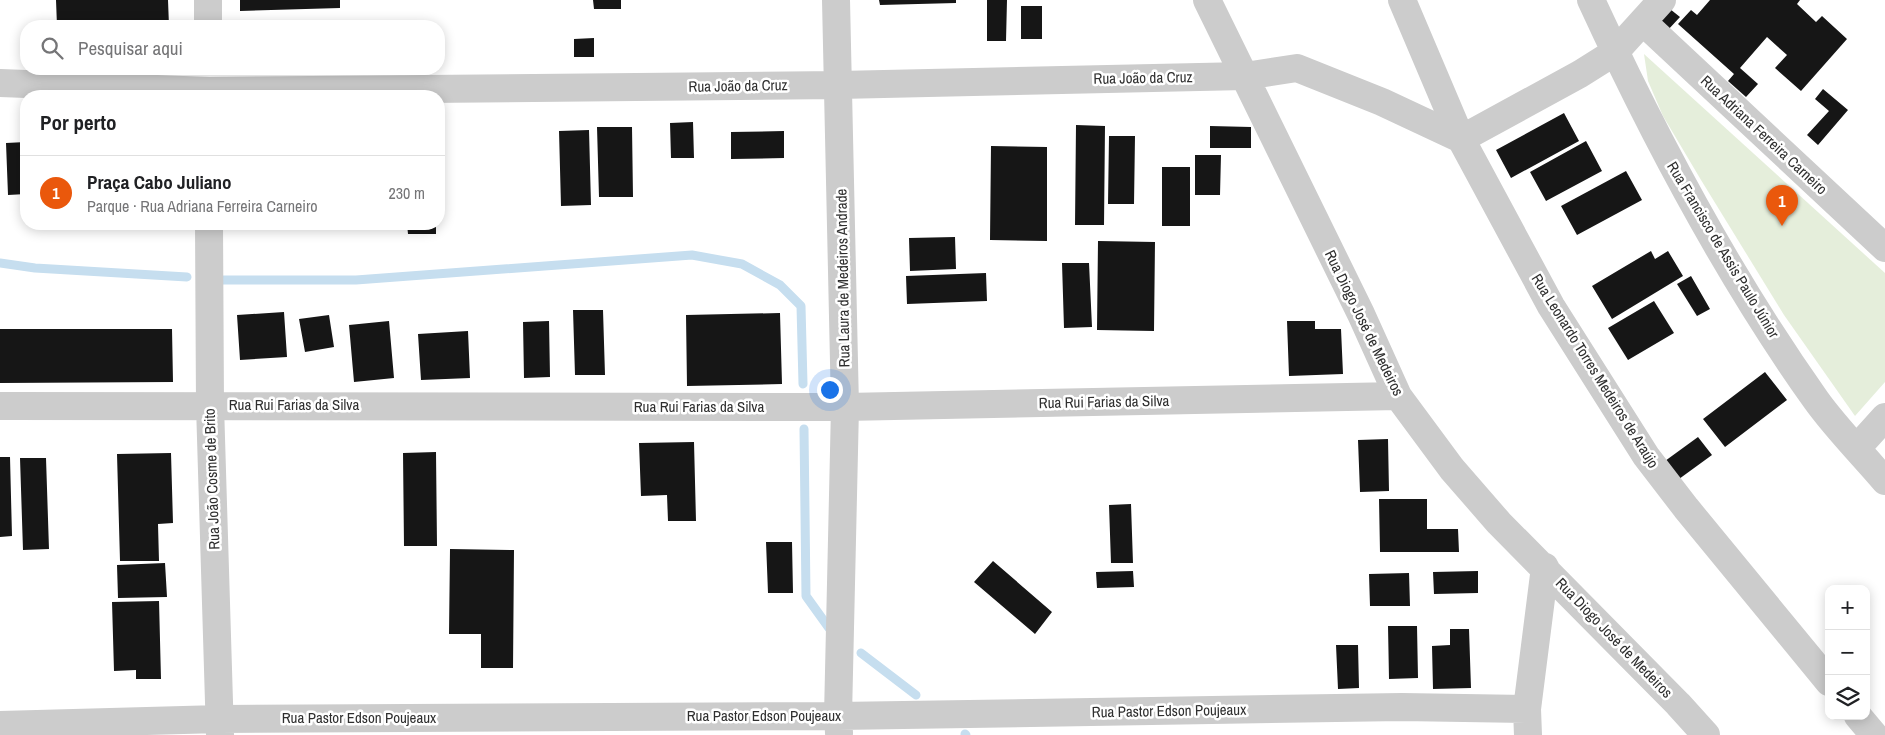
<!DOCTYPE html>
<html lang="pt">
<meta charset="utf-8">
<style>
body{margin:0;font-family:"Archivo Narrow",sans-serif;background:#f6f6f6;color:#202124}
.controls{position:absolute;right:15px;bottom:15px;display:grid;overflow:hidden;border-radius:10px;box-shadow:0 2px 12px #0003}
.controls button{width:45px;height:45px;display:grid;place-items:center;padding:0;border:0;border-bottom:1px solid #e0e0e0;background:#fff;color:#202124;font:25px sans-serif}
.you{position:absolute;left:829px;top:389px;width:18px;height:18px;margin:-12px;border:4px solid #fff;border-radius:50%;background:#1a73e8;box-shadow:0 0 0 8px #1a73e833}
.badge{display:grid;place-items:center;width:32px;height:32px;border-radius:50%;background:#ea580c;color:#fff;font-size:16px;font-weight:700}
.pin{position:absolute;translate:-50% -41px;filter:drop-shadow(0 1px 2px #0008)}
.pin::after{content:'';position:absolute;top:26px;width:18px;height:15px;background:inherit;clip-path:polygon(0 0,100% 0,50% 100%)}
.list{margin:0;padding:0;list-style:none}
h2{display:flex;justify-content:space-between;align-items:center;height:65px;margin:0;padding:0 20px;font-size:21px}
h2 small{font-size:16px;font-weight:400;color:#757577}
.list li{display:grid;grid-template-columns:32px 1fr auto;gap:15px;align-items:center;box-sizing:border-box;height:75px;padding:0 20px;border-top:1px solid #e0e0e0}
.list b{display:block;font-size:19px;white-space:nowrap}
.list p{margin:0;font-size:16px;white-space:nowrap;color:#757577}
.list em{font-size:16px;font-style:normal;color:#757577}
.icon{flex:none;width:28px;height:28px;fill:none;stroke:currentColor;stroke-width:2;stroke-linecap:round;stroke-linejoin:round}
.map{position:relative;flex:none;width:1885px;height:735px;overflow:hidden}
.search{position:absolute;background:#fff;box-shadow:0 2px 12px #0003;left:20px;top:20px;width:425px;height:55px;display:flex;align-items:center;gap:12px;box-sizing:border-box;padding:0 18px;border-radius:20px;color:#757577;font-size:19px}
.panel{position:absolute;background:#fff;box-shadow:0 2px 12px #0003;left:20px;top:90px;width:425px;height:140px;border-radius:20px}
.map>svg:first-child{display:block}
</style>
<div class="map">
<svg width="1885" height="735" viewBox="0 0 1885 735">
<rect width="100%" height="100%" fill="#fff"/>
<path fill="#e5eedb" d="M1644 54 1885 273V382L1855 416 1784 315 1701 180 1663 116 1648 81Z"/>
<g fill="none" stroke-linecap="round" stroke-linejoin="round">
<path stroke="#c6deef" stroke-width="9" d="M0 263 35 268 187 277
M223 280H356L692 255 742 264 780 285 801 306 803 384
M804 429 806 596 829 628
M861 653 916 695
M965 734 966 735"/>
</g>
<path fill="#161616" d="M56 0H168L169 26H57Z
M240 0H340V8L240 11Z
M593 0H621V9H594Z
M879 0H956V3L880 5Z
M987 0H1007L1006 41H987Z
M1710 0H1800L1797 4 1816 22 1822 16 1847 39 1801 91 1775 68 1787 55 1767 37 1740 68 1758 84 1746 97 1728 81 1734 74 1678 24 1691 10 1697 15Z
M1665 5 1680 17 1667 31 1653 18Z
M1021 6H1042V39H1021Z
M594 38V57H574V39Z
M1823 89 1848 110 1818 145 1807 135 1829 111 1815 99Z
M1564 113 1579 141 1511 178 1496 150Z
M693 122 694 158H671L670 123Z
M1076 125 1105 126 1104 225H1075Z
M1210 126 1251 127V148H1210Z
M597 127H632L633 197H599Z
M589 130 591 205 561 206 559 131Z
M784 131V158L731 159V132Z
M1109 136H1135L1134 204H1108Z
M1586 141 1602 171 1546 201 1530 172Z
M26 142V194L8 195 6 143Z
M991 146 1047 147V241L990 240Z
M1195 155H1221L1220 195H1195Z
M1162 167H1190V226H1162Z
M1626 171 1642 200 1577 235 1561 206Z
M407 224H436V234H408Z
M955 237 956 269 910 271 909 238Z
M1098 241 1155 242 1154 331 1097 330Z
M1651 251 1655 259 1668 251 1683 276 1612 319 1592 286Z
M1062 263H1089L1092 327 1064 328Z
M986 273 987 301 907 304 906 276Z
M1691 276 1710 309 1697 316 1677 284Z
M1654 301 1674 333 1628 360 1608 328Z
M573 310H603L605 375H575Z
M284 312 287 357 240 360 237 315Z
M780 313 782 384 687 386 686 315Z
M329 315 334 347 305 352 299 319Z
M389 321 394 378 354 382 349 325Z
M549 321 550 377 524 378 523 322Z
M1287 321H1315V329H1341L1343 374 1289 376Z
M0 329H172L173 382 0 383Z
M468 331 470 378 421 380 418 334Z
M1765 372 1787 400 1725 447 1703 419Z
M1698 437 1712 455 1679 479 1665 461Z
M1388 439 1389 491 1360 492 1358 440Z
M694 442 696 521H668L667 495 641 496 639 443Z
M436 452 437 546H404L403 453Z
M171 453 173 523 158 524 159 561H120L117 454Z
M0 457H10L12 536 0 537Z
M20 458H46L49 549 23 550Z
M1379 499H1427V529H1458L1459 552H1380Z
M1131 504 1133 563H1111L1109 505Z
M766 542H792L793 593H768Z
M450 549 514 550 513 668H481V634H449Z
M993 561 1052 612 1035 634 974 582Z
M165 563 167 597 118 598 117 565Z
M1133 571 1134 587 1097 588 1096 572Z
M1478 571V593L1434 594 1433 572Z
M1409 573 1410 606H1370L1369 574Z
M159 601 161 679H136V670L114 671 112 602Z
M1388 626H1417L1418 678 1389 679Z
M1450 629H1469L1471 688 1433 689 1432 646 1450 645Z
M1336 645H1358L1359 688 1338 689Z"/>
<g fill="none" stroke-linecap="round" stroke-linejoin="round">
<path stroke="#ccc" stroke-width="28" d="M208 0V26
M836 0 845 407 838 716 839 733
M1207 0 1361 314 1398 396 1452 469 1499 523 1678 704 1706 735
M1402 0 1461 139 1551 306 1646 456 1686 508 1829 682
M1591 0C1655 139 1727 275 1816 400 1836 428 1862 454 1885 481
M1643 22 1885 248
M0 83 209 91 839 85 1245 76 1297 68 1382 102 1461 139 1580 74 1615 52 1662 0
M209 224 210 405 220 735
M0 406 845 407 1398 396
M1857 448 1885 417
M1858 716 1874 735
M0 725 220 719 838 716 1402 707 1527 709
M1528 735 1527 709 1545 567"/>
</g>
<g text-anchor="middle" stroke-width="5" stroke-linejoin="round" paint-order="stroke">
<g font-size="15" fill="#2f2f2f" stroke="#fff">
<text transform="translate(1143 78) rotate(-1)" y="5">Rua João da Cruz</text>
<text transform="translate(738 86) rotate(-1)" y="5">Rua João da Cruz</text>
<text transform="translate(1764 135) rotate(43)" y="5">Rua Adriana Ferreira Carneiro</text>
<text transform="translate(1723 250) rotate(59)" y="5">Rua Francisco de Assis Paulo Júnior</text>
<text transform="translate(843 278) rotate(-91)" y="5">Rua Laura de Medeiros Andrade</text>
<text transform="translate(1364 323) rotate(64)" y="5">Rua Diogo José de Medeiros</text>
<text transform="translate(1595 371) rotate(58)" y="5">Rua Leonardo Torres Medeiros de Araújo</text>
<text transform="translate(1104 402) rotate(-1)" y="5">Rua Rui Farias da Silva</text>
<text x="294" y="410">Rua Rui Farias da Silva</text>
<text x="699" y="412">Rua Rui Farias da Silva</text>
<text transform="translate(212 479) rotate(-92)" y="5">Rua João Cosme de Brito</text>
<text transform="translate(1614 638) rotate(46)" y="5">Rua Diogo José de Medeiros</text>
<text transform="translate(1169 711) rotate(-1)" y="5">Rua Pastor Edson Poujeaux</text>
<text x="764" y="721">Rua Pastor Edson Poujeaux</text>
<text x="359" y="723">Rua Pastor Edson Poujeaux</text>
</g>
</g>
</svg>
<div class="controls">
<button>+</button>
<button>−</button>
<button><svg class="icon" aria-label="layers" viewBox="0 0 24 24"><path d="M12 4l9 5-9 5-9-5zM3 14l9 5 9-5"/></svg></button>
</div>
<div class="you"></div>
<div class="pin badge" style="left:1782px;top:226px">1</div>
<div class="search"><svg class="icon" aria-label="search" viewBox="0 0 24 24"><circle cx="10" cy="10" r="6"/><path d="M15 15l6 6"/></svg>Pesquisar aqui</div>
<section class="panel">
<h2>Por perto<small></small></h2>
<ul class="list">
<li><span class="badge">1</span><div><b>Praça Cabo Juliano</b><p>Parque · Rua Adriana Ferreira Carneiro</p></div><em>230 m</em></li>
</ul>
</section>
</div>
